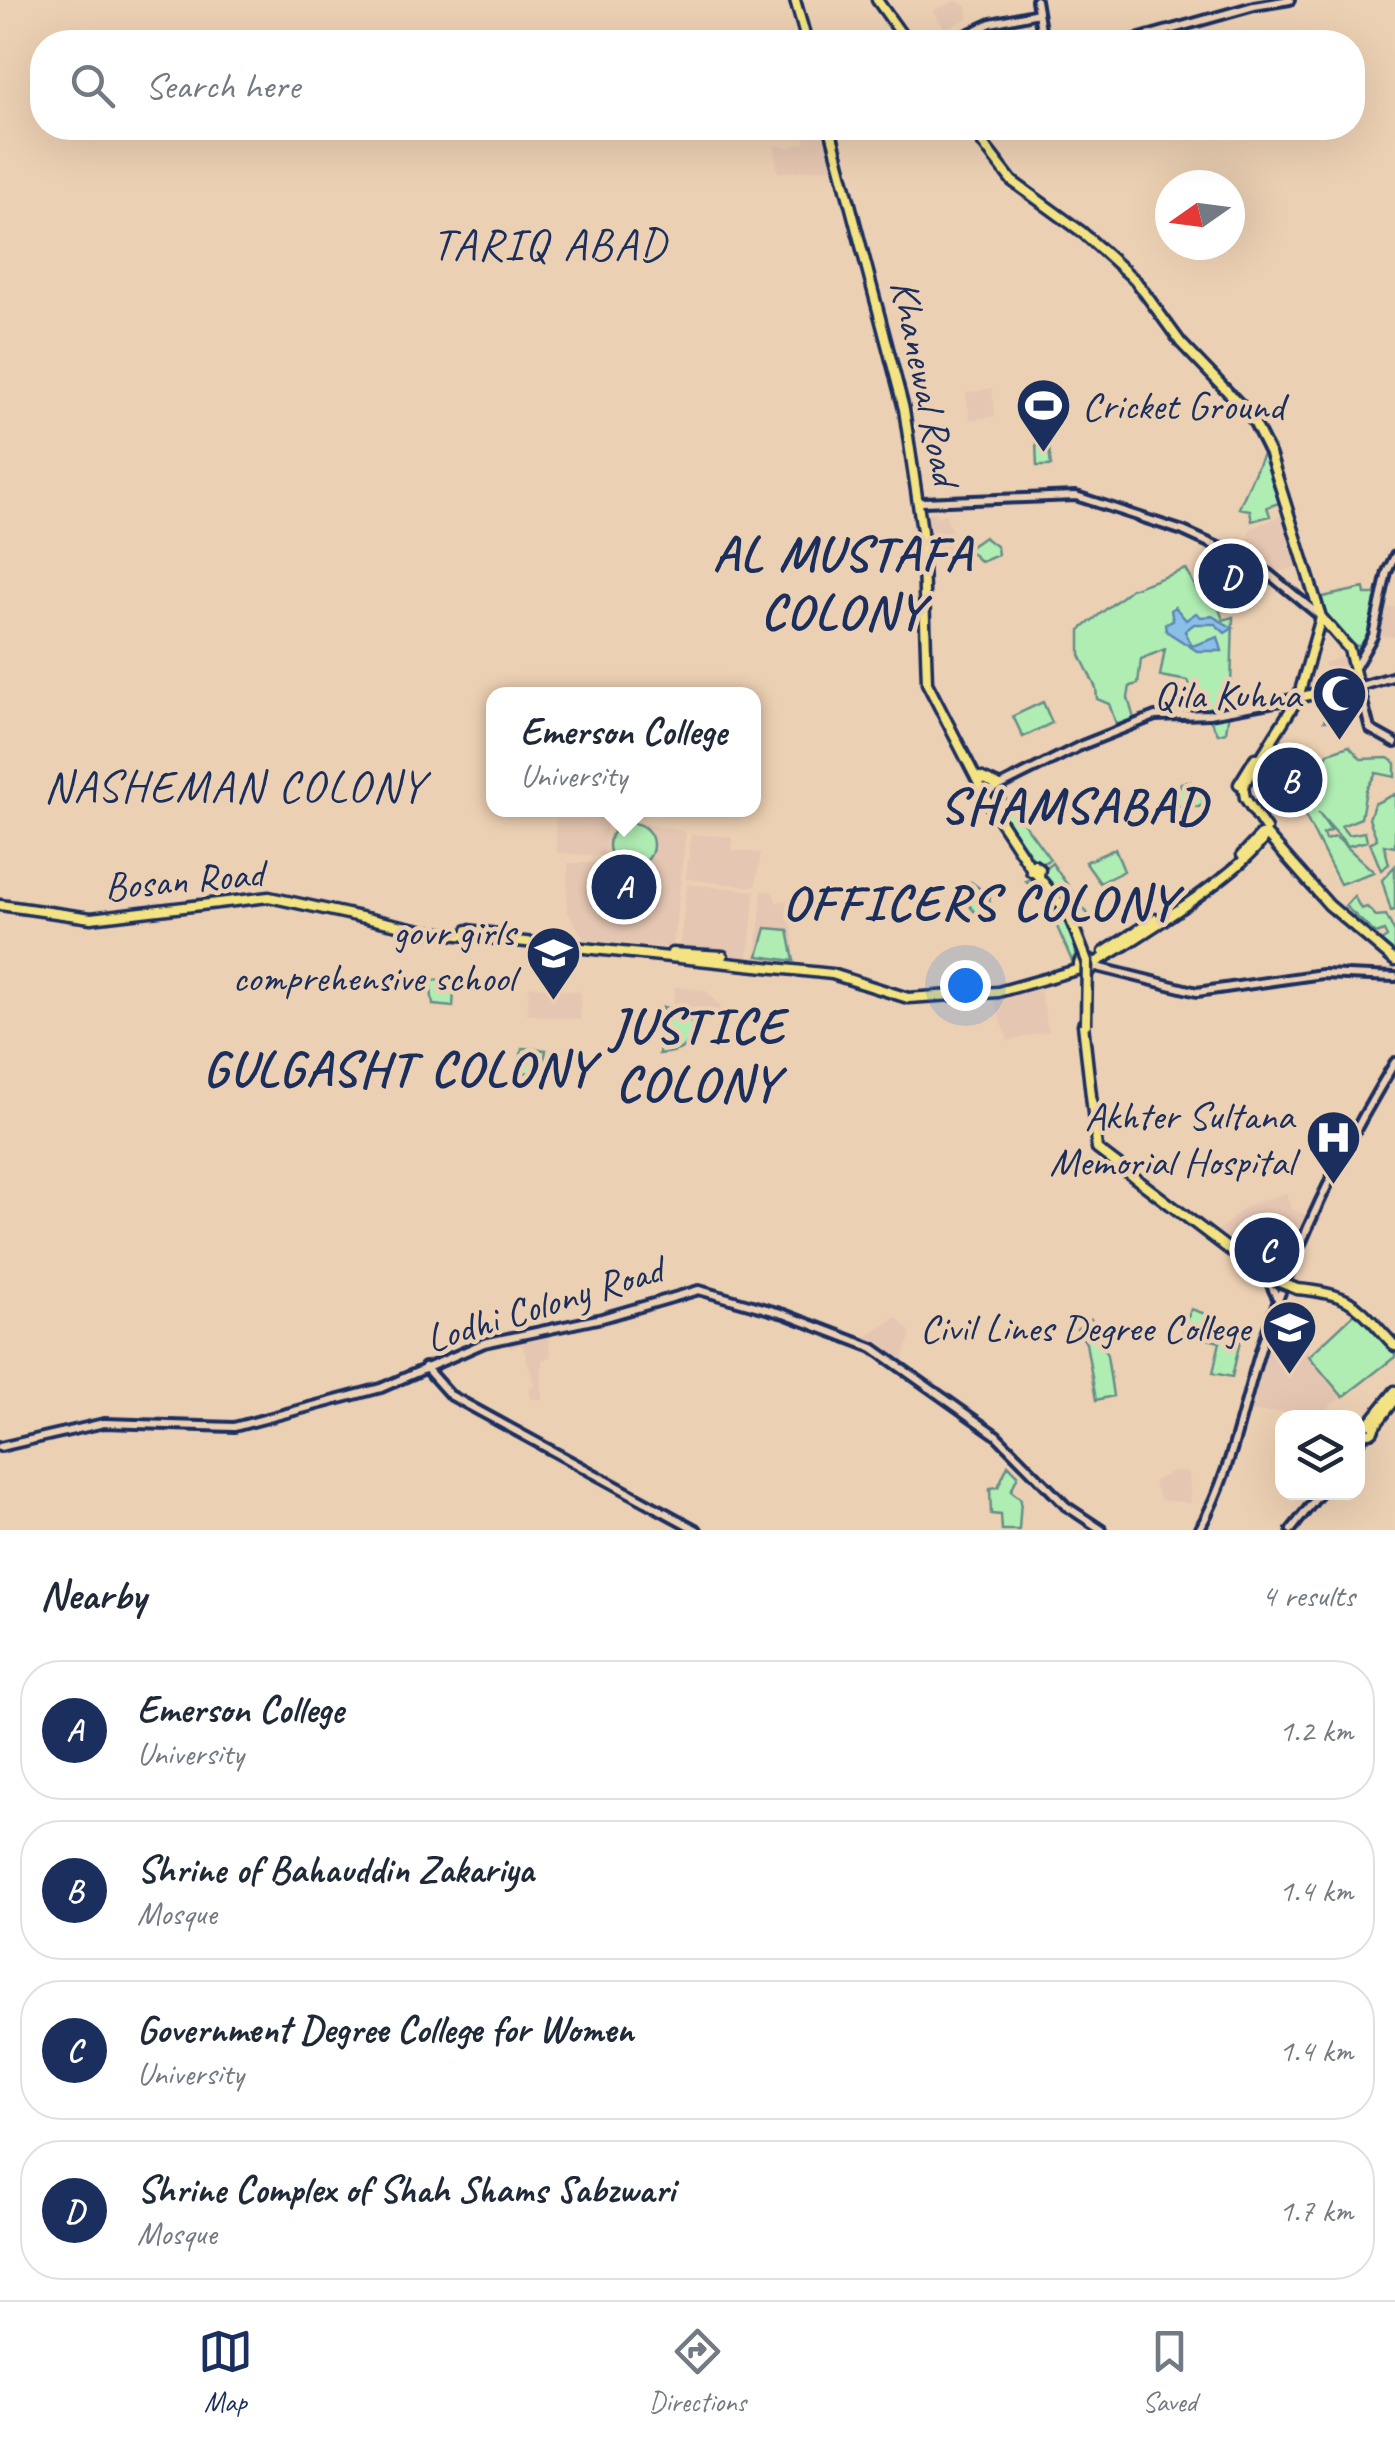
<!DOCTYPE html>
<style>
body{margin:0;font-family:Caveat,sans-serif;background:#f6f6f7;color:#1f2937}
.controls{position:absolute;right:30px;bottom:30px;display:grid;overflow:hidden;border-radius:20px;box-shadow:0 10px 40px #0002}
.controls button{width:90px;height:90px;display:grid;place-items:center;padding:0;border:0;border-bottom:2px solid #e0e1e3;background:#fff;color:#1f2937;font:50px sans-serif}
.compass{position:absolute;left:1155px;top:170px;width:90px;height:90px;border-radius:50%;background:#fff;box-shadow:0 10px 40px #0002;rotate:256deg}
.you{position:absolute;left:965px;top:985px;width:35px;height:35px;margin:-25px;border:8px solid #fff;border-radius:50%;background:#1a73e8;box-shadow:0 0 0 15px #1a73e833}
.badge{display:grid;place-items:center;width:65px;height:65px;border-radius:50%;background:#1b2f5e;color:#fff;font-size:32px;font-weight:700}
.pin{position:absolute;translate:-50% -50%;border:5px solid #fff;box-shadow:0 2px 10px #0006}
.popup{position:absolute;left:486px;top:687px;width:275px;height:130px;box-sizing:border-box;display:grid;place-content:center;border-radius:20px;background:#fff;filter:drop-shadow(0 2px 8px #0005);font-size:32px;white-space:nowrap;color:#747a83}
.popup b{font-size:38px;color:#1f2937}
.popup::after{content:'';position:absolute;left:50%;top:100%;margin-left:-20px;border:20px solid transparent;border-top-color:#fff}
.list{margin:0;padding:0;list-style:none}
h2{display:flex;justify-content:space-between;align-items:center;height:130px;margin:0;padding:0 40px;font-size:42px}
h2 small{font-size:32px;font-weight:400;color:#747a83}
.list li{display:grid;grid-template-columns:65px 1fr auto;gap:30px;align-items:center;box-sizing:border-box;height:140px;margin:0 20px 20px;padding:0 20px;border:2px solid #e0e1e3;border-radius:40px}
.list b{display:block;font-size:38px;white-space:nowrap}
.list p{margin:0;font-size:32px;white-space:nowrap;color:#747a83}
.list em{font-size:32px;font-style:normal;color:#747a83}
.icon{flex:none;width:55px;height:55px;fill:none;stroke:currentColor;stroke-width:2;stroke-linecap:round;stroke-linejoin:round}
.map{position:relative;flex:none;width:1395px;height:1530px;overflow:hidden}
.search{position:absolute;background:#fff;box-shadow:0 10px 40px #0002;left:30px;right:30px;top:30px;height:110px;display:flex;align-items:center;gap:25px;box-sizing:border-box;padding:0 35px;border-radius:40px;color:#747a83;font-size:38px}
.sheet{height:770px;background:#fff}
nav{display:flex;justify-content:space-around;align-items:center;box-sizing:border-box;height:140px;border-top:2px solid #e0e1e3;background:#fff;font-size:28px;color:#747a83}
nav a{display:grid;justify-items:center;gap:5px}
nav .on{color:#1b2f5e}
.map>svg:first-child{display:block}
</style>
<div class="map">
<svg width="1395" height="1530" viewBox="0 0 1395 1530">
<rect width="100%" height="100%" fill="#ecd0b3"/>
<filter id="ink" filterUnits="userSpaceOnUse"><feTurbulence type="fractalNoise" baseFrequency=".01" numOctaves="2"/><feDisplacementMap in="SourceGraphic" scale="20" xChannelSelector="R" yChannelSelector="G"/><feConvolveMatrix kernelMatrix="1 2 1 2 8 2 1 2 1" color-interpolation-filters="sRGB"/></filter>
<g filter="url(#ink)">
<path fill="#e5c6b2" d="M956 0 967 7 968 18 945 29 933 11Z
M803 128H828L838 167 777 173 775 146 789 148 805 142Z
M992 388 995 416 970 420 966 393Z
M935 512 937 517 945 514 954 536 948 551H929L926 513Z
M1288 513 1304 565 1273 573 1255 561 1248 540 1250 529Z
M1395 607V637L1375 634 1381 608Z
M1349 655 1354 680 1335 688 1324 663Z
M555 810 608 816 603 856 557 853Z
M612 817 686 832 673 948 585 940 567 910 568 863H608Z
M691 834 732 837V850L761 853 755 887 686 879Z
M687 884 755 891 748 958 679 950Z
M762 891 773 892 776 902 791 900 794 961 756 957Z
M529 986 581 992 580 1020 527 1014Z
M675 987 705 990 720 1006 722 1018 696 1023 673 1005Z
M1039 987 1049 1031 1008 1041 993 999Z
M1286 1193 1291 1209 1311 1217 1281 1275 1276 1276 1216 1232 1248 1205Z
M896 1317 911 1333 902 1362 862 1339Z
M547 1330 551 1356 542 1360V1399H531L529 1388 535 1386 522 1344 510 1349 506 1340Z
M1264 1338 1309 1343 1308 1354 1342 1397 1328 1407 1332 1417H1316L1310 1412H1243Z
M1174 1471 1189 1472 1191 1503 1161 1500 1153 1482Z"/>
<path fill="#b0edb3" stroke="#668e88" stroke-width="2.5" d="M1048 439 1051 466H1037L1036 443Z
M1268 454 1282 502 1267 507 1270 516 1252 521 1250 510 1239 508 1262 456Z
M984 537 997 547 998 555 981 562 967 549Z
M1186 569 1197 590 1205 585 1215 597 1223 620 1233 617 1231 688 1247 701 1230 706 1226 732 1218 734 1188 681 1160 676 1165 649 1141 659 1138 684 1130 686 1128 698 1135 722 1118 729 1109 704 1097 699 1096 688 1080 655V630L1131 589Z
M1364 588 1365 594H1378L1365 645 1356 646 1328 623 1318 598Z
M1043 702 1052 723 1023 737 1013 716Z
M1349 746 1361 759 1388 758 1395 763V777L1376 773 1366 790 1361 818 1341 826 1348 835 1365 832 1367 841 1348 846 1318 812 1331 831 1323 834 1325 840 1336 837 1374 872 1340 884 1297 800 1303 796 1309 801 1328 753Z
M1191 782 1201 793 1203 803 1199 807 1172 806 1181 783Z
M999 790 1001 792 1050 859 1038 866 993 801Z
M1395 794V847L1384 845 1389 864 1381 870 1370 843 1377 839 1369 819 1374 804Z
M609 845a22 22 0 1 1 44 0a22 22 0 1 1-44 0Z
M1115 849 1124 871 1100 883 1085 862Z
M1052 863 1092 920 1079 926 1043 872Z
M1395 866V910L1391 911 1382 880Z
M1030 879 1039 883 1072 934 1076 953 1072 961 1052 915 1054 910 1040 900 1026 881Z
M971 882 990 896 988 916C972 916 966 903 966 888Z
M1354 896 1361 909 1367 907 1376 916 1386 915 1395 933V953L1381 941 1387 937 1384 931 1376 934 1345 906Z
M766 928 788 930 794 961 758 956Z
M455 976 453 1007 433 1005 430 981Z
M663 1007 680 1011 693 1024C693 1047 680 1052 659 1054Z
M522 1048 546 1050 542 1074 519 1072Z
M1191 1309 1220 1319 1219 1324 1242 1332 1232 1377 1213 1373 1220 1342 1183 1333Z
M1357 1311 1395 1348V1357L1343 1397 1309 1356Z
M1091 1319 1107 1355 1113 1396 1096 1400 1086 1343 1077 1329Z
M1008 1465 1018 1475 1011 1491 1021 1499 1019 1530H1002L1001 1515 991 1514 990 1488 998 1487Z"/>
<path fill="#8ac0e8" stroke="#5e86b1" stroke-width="2.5" d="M1175 607 1186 620 1196 613 1201 617 1212 616 1233 628 1225 633 1215 624H1194L1185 631 1192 646 1218 637 1222 651H1197L1166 631 1165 624 1173 621 1171 610Z
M1344 697 1354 702 1352 718 1324 721 1332 702Z"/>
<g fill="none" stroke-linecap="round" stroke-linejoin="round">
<path stroke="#5e86b1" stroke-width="2.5" d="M144 1427 233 1432 351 1401 416 1376
M6 1449 116 1426"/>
<defs>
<path id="secondary" d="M1036 0 1043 42
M950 42 991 23 1038 13
M1126 42 1254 6 1290 0
M923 502 1076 496 1183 531 1258 565 1320 616
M1356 666 1373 636 1387 572 1395 556
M1358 682 1370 729 1395 743
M1358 687 1395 676
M986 793 1082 745 1155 716 1209 714 1298 698
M1093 966 1197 992 1322 974 1395 977
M1270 1283 1276 1296
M425 1367 450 1395 697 1530
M1358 1442 1367 1433
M0 1447 104 1423 234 1427 381 1388 484 1343 602 1318 699 1290 784 1314 873 1348 996 1435 1066 1506 1102 1530
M1199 1530C1234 1469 1243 1399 1266 1333 1299 1239 1343 1147 1395 1062
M1291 1530 1321 1492"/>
<path id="primary" d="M795 0 807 42
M877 0 907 42 910 40
M830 128 904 409 922 531 927 683 991 807 1031 868
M971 128 1012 181 1082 232 1136 281 1181 343 1251 416 1270 454 1321 617 1349 649 1356 678
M1298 698 1353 683
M980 777 998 785
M1239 784 1255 758
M1266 829 1245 798 1243 786 1298 698 1321 617
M1266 834 1329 905 1395 961
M1242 855 1261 835
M1034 865 1040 869 1039 875 1031 871Z
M1037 875 1066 911
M0 905 91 918 269 897 430 932 832 974 908 998 998 992 1080 969
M468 930 504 935
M1104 952 1155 919
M672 953 723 956
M1079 965a7 7 0 1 1 14 0a7 7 0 1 1-14 0Z
M1093 964C1125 947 1253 865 1265 835
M1083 1024 1097 1149 1264 1276
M1297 1289C1355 1294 1357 1306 1395 1346
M1370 1422 1395 1391
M1364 1428a5 5 0 1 1 10 0a5 5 0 1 1-10 0Z
M1374 1427 1395 1400"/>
</defs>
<use href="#secondary" stroke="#1b2f5e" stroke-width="14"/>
<use href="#primary" stroke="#1b2f5e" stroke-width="15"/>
<use href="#secondary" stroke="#ecd0b3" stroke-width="6"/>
<use href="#primary" stroke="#f4e382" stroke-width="8"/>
<defs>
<path id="primary-bridge" d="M1067 910 1087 961 1086 1024
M1264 1276 1297 1289"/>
</defs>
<use href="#primary-bridge" stroke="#1b2f5e" stroke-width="15" stroke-linecap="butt"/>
<use href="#primary-bridge" stroke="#f4e382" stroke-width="8"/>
</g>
</g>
<defs>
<symbol id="stadium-pin" viewBox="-11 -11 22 30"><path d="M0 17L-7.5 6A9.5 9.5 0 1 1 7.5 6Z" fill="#1b2f5e" stroke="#ecd0b3"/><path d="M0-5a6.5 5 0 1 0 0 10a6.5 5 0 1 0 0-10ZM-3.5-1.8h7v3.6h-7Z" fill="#fff"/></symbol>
<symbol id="mosque-pin" viewBox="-11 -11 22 30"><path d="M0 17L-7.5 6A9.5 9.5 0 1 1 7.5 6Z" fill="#1b2f5e" stroke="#ecd0b3"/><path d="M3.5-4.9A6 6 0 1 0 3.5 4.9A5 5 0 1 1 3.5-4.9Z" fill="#fff"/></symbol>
<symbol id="university-pin" viewBox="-11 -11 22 30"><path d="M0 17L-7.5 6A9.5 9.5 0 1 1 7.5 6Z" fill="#1b2f5e" stroke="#ecd0b3"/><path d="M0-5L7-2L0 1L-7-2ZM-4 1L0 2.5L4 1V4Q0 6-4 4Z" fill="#fff"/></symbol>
<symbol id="hospital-pin" viewBox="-11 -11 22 30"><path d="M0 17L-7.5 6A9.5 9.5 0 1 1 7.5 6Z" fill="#1b2f5e" stroke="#ecd0b3"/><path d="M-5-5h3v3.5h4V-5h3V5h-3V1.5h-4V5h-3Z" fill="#fff"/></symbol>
</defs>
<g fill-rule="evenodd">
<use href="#stadium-pin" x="1012" y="374" width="63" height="86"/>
<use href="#mosque-pin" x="1308" y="662" width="63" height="86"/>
<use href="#university-pin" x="522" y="922" width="63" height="86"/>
<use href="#hospital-pin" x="1302" y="1106" width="63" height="86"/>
<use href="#university-pin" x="1258" y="1296" width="63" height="86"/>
</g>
<g text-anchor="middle" stroke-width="9" stroke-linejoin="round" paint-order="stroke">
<g font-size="40" fill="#1b2f5e" stroke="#ecd0b3">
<text transform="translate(926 382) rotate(78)" y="14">Khanewal Road</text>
<text transform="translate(184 879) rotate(-5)" y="14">Bosan Road</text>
<text transform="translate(544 1303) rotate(-17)" y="14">Lodhi Colony Road</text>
</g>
<g font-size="40" fill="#1b2f5e" stroke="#ecd0b3" text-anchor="end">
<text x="1082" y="419" text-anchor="start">Cricket Ground</text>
<text x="1301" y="708">Qila Kuhna</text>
<text x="515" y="945">govr girls<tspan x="515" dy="46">comprehensive school</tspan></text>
<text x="1294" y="1129">Akhter Sultana<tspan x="1294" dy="46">Memorial Hospital</tspan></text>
<text x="1250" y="1341">Civil Lines Degree College</text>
</g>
<g font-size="45" letter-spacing="2.5" fill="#1b2f5e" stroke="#ecd0b3">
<text x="550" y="259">TARIQ ABAD</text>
<text x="235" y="801">NASHEMAN COLONY</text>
</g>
<g font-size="50" font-weight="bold" letter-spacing="2.5" fill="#1b2f5e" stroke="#ecd0b3">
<text x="843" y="570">AL MUSTAFA<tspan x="843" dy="58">COLONY</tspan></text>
<text x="1074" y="822">SHAMSABAD</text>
<text x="980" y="919">OFFICERS COLONY</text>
<text x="698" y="1042">JUSTICE<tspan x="698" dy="58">COLONY</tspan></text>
<text x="399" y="1085">GULGASHT COLONY</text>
</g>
</g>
</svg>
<div class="controls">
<button><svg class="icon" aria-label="layers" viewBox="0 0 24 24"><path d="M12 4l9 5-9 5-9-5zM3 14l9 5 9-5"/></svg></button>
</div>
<svg class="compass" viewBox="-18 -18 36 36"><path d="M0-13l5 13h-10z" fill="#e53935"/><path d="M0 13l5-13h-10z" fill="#747a83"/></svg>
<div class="you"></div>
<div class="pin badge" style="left:624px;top:887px">A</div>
<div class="popup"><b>Emerson College</b>University</div>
<div class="pin badge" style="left:1290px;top:780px">B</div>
<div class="pin badge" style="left:1267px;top:1250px">C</div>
<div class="pin badge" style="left:1231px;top:576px">D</div>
<div class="search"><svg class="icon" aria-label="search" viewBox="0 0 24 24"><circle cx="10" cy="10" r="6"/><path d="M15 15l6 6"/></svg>Search here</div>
</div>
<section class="sheet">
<h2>Nearby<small>4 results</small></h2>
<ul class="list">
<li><span class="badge">A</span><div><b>Emerson College</b><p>University</p></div><em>1.2 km</em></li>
<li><span class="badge">B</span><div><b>Shrine of Bahauddin Zakariya</b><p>Mosque</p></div><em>1.4 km</em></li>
<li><span class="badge">C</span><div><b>Government Degree College for Women</b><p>University</p></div><em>1.4 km</em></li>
<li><span class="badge">D</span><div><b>Shrine Complex of Shah Shams Sabzwari</b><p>Mosque</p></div><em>1.7 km</em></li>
</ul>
</section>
<nav>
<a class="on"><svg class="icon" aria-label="map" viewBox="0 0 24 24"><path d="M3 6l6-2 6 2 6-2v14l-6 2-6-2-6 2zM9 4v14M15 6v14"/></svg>Map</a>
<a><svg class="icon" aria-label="directions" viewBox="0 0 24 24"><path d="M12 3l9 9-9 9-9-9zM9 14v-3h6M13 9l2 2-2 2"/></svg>Directions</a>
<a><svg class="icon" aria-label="saved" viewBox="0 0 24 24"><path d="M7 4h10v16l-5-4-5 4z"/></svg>Saved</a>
</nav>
